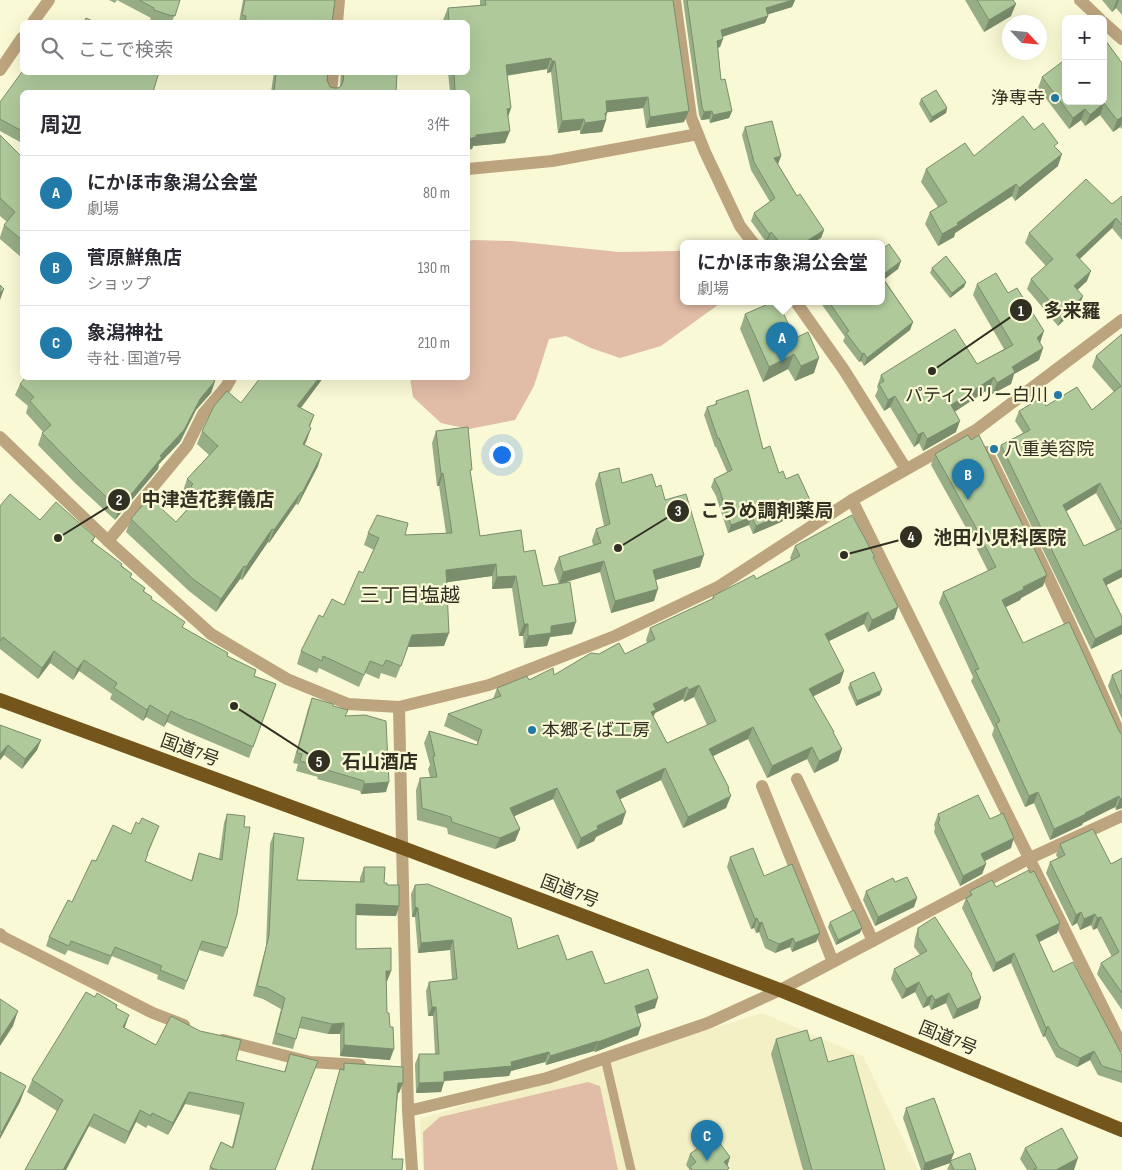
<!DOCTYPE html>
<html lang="ja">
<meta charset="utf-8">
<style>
body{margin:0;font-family:"Sofia Sans Condensed","Noto Sans JP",sans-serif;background:#f2f2f3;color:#2b2b33}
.controls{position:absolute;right:15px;top:15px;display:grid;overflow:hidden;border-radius:8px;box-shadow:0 5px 20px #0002}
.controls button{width:45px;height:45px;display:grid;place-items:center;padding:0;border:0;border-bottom:1px solid #e1e1e2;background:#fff;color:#2b2b33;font:25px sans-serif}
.compass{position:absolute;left:1002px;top:15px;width:45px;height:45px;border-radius:50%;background:#fff;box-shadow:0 5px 20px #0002;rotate:116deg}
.you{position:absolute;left:501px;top:454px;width:18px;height:18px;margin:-12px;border:4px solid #fff;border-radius:50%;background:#1a73e8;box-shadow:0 0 0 8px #1a73e833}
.badge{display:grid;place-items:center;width:32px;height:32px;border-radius:50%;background:#217aa8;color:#fff;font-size:16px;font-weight:700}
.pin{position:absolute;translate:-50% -41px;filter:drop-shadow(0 1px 2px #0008)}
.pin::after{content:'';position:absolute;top:26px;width:18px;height:15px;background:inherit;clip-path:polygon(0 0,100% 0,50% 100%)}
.popup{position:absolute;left:680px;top:240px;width:205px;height:65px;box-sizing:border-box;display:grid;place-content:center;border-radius:8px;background:#fff;filter:drop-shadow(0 1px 4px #0005);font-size:16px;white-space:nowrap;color:#7c7c81}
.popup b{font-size:19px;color:#2b2b33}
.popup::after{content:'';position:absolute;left:50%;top:100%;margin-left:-10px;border:10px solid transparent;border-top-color:#fff}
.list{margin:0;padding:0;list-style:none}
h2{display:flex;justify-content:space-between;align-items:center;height:65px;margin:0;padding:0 20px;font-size:21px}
h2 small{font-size:16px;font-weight:400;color:#7c7c81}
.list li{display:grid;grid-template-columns:32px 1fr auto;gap:15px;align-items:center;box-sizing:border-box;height:75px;padding:0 20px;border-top:1px solid #e1e1e2}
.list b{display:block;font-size:19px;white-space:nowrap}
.list p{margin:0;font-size:16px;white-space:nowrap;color:#7c7c81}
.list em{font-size:16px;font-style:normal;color:#7c7c81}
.icon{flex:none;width:28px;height:28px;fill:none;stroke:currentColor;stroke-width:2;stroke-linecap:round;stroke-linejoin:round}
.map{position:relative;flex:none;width:1122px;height:1170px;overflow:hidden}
.search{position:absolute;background:#fff;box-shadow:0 5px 20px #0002;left:20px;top:20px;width:450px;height:55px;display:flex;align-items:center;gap:12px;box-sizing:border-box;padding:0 18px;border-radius:8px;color:#7c7c81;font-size:19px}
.panel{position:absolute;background:#fff;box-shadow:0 5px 20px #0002;left:20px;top:90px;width:450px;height:290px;border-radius:8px}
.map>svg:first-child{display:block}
</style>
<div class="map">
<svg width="1122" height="1170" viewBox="0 0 1122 1170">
<rect width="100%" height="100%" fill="#faf9d5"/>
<path fill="#f2f0c4" d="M762 1013 863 1056 918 1170H423L420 1119Z"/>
<path fill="#e1bca6" d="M472 240 512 241 619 252 677 251 683 250V302H722L661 346 620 358 591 348 566 336 549 339 534 386 515 420 469 429 441 423 413 397 410 378H468V242Z
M588 1082 600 1086 618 1170H424L423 1132 440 1117Z"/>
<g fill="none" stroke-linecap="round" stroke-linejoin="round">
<path stroke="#bca47e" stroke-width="9" d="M605 1058 631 1170"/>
<path stroke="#bca47e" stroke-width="12" d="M675 0 691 117 705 152 740 226 754 244
M1080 0 1100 19
M337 22 339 0
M1103 22 1122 39
M331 92 333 72
M468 169 552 161 698 134
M796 302 844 370 906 469
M987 452C1035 547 1080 642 1122 739
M852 500 1122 1046
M108 541 187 446 203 414 226 387 231 378
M399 707 408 1111 412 1170
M797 779 873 941
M762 786 833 962
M0 934 3 937 153 1013 184 1025
M223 1040 310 1062 360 1065
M408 1111 547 1078 708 1023 780 990 1030 858 1122 816"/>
<path stroke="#bca47e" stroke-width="12" d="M33 22 49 0
M0 70 22 38
M0 437 108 541 211 634 287 679 348 704 399 707 489 685 615 636 718 587 852 500 976 430 1122 320"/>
<path stroke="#74551c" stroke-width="14" d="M0 700 403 848 780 990 1122 1130"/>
</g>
<path fill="#96ad85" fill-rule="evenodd" d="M109 0H180L172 22H158L150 20 151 18 117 0 115 3Z
M243 0H335L332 22H239Z
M480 0H673L684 122 646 128 643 108 607 112 606 118V120L602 132 580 134V130L558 133 551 72 547 73V69L507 76 511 108 508 116 505 143 473 146 472 149 468 92H450L448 72H468V22H444L443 20 448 8 480 5Z
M683 0H795L792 7 768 14V16L765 23 723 36 720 47 718 48 721 80 732 111 729 118 710 123 709 119 701 120 699 115Z
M965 0H1013L1011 16 984 32Z
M1102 0H1122V15L1116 8 1112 12Z
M1122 63V129L1120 127 1113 132 1100 115 1085 126 1081 120 1069 129 1038 88 1042 77Z
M274 72H328L327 80 330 87 334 88H338L340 87 341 72H397L396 92H271Z
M22 92V143L0 131V102Z
M921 99 947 108 946 113 930 123 919 104Z
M745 127 781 156 778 164 797 196 824 230 821 238 811 244H772L768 240 766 242 751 221 754 213 770 202 751 170 742 135Z
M1034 130 1056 148 1058 166 1015 201 1012 196 955 233 954 237 938 246 925 224 930 212 938 207 921 182 926 169 974 156Z
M0 135 22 157V258L0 239V237L4 225 7 222 0 216Z
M1122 196V240L1112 228 1080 259 1087 281 1077 290 1083 296 1079 306 1058 326 1027 289 1031 279 1046 266 1025 243 1029 233 1112 204Z
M881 250 901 261 898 269 884 279 913 322 910 330 864 366 861 361 859 362 843 341 845 337 820 302H881Z
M932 268 966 282 964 287 950 298 930 273Z
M977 284 1008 293 1043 348 1039 360 1014 374 1011 384 992 394 989 389 955 411 956 432 923 451 919 443 914 447 890 407 884 411 875 396 878 389 877 387 881 375 977 364 1004 349 973 295Z
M745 314 795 338 814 373 795 381 788 369 763 382 740 329Z
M1122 334V577L1106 585 1122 634 1091 649 997 455 1001 445 1023 433 1015 421 1019 411 1046 406 1092 410 1114 392 1092 367 1096 356ZM1096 493 1116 530 1084 546 1066 511Z
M260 378H323L301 408 314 415 310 427 311 428 304 445 318 466 298 505 296 504 269 543 268 542 242 580 240 579 216 612 189 591 126 532 131 519 176 522 192 504 186 498 187 495 183 491 187 479 209 455 197 444 202 431 241 403Z
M99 379 215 381 211 393 196 410 180 442 159 464 158 469 115 520 76 484 38 445 42 433 43 432 26 413 28 406 15 395 20 384Z
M716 401 763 449 779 473 810 500 807 508 781 522 753 534 749 525 728 533 716 496 711 487 714 479 727 472 716 447H715L704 415 707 407 715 405Z
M436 431 470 476 480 536 524 552 543 586 572 634 550 637 547 646 524 648 523 636H519L512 588 492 589V576L447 582 444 646 408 647 396 678 381 673 379 679 365 673 359 687 319 668 317 673 297 664 301 651 323 617 344 605 363 573 374 550 364 545 368 533 405 535 446 533 439 486H437L432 443Z
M935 454 1043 586 1021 598 1020 600 1006 607 1023 643 1122 735V808L1116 810 1115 807 1083 823 1082 825 1050 840 1034 803 1025 807 992 735 994 728 971 681 973 677 939 603 943 592 988 571 970 535 931 465Z
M599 473 622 483 656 487 665 500 700 567 656 580 654 601 611 613 600 572 559 584 554 569 559 557 593 546 592 540 596 529 604 526 595 484Z
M0 506 40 520 95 537 93 542 132 574 130 577 145 588 144 592 151 599 183 628 227 656 256 670 254 676 276 684 249 758 185 731 167 722 164 727 146 717 143 721 110 699 112 694 79 671 73 680 50 663 38 679 0 649Z
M795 546 874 559 898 607 894 619 868 632 864 624 829 641 840 683 813 696 842 749 838 761 814 773 807 759 767 778 748 739 713 756 729 788 726 808 683 828 661 780 620 799 622 824 596 837 594 841 577 849 553 799 514 816 520 829 515 841 495 849 448 834 447 828 417 820 416 790 420 778 430 777 428 769 430 765 424 743 429 731 477 745 478 742 444 726 448 714 493 699 497 688 529 680 554 675 599 654H625L647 643 646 640 650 628 712 599 713 596 756 579 791 560 790 558ZM694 697 707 725 667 743 653 717 655 713 683 699 684 702Z
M1122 670V719L1108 686 1112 675Z
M850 683 880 695 856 706 848 688Z
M312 698 333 706 346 716 386 792 361 794 360 791 317 779 318 777 296 771 298 764 293 763 308 709Z
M0 725 41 740 37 750 22 769 4 755 0 760Z
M227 814V948L223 957 199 950 184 990 157 979 158 975 112 956 108 965 68 950 65 955 46 946 49 937 72 902 96 861 131 834 139 824 159 826 145 861 191 881 199 853 219 859 224 823Z
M938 814 990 819 1011 848 985 861 986 864 982 874 960 886 934 832 935 828 934 825Z
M274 833 297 880 360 882V878L364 867 387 885 399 906 396 916 356 915V949L391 971 387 981H386L387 1013 390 1060 340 1056V1034H328L299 1028 293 1049 272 1044 281 1009 263 999 253 996 266 946 270 844Z
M1060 844 1111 864 1122 858V1010L1097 974 1101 963 1112 957 1097 928 1093 930 1091 925 1080 930 1077 923 1072 926 1046 873 1050 862 1058 858 1056 855Z
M730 857 764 876 820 933 816 942 792 952 790 947 775 953 765 948 759 932 756 933 754 928 751 929 727 867Z
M895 882 917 898 914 907 875 926 863 900 866 891Z
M415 885 518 949 567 960 605 984 655 1008 637 1014 638 1035 595 1052 594 1051 546 1065 545 1062 511 1071 509 1076 444 1081 441 1092 416 1093 415 1064 419 1054H435L433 1016H428L426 991 429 982 452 980 450 950 418 953 415 917H412L411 894Z
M996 887 1060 923 1057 933 1039 942 1053 972 1122 1055V1083L1098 1075 1090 1060 1077 1067 1056 1057 1045 1036 1043 1037 1011 963 993 972 962 908 966 898 968 897 970 891Z
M830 922 860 933 836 945 828 927Z
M918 928 972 974 971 977 981 998 978 1008 953 1019 946 1003 931 1010 929 1005 923 1008 915 992 902 999 891 979 894 969 920 955 914 947 915 938Z
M95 997 117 1005 116 1008 125 1028 156 1045 236 1060 284 1072 290 1054 275 1170H209L221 1142 232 1147 240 1115 185 1104 168 1135 148 1125 146 1128 136 1122 125 1144 89 1126 66 1170H25L57 1111 27 1092 32 1080Z
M776 1039 810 1041 828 1062 885 1170H803L771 1054Z
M344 1063 399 1093H398L392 1159 402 1170H311L337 1079Z
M906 1108 951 1161 976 1170H947L950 1163 930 1170H921L903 1118Z
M713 1146 730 1157 727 1166 729 1168 728 1170H689V1169L686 1165 690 1154Z
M1025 1148 1074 1170H1027L1020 1159Z"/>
<path fill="#7a8d6c" d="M793 0H795L792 7 763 16 766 8Z
M1117 0H1119L1116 8 1112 12Z
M1016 4 1011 16 984 32 989 20Z
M768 16 765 23 719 38 721 30Z
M723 39 720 47 714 48 717 41Z
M551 58 547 69 502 76 506 65Z
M552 61H555L551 72 547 73Z
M648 97 643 108 602 113 606 101Z
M1104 103 1100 115 1085 126 1090 115Z
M511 108 507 120V109Z
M947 108 946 113 930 123 932 117Z
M1085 109 1081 120 1069 129 1073 118Z
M689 111 684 122 646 128 650 117Z
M712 111 709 119 701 120 704 112Z
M732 111 729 118 710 123 713 115Z
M605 113H607L605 120H606L602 132 580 134 585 123Z
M1122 117V122L1120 127 1113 132 1117 120Z
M584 119 580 130 558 133 562 121Z
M510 131 505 143 473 146 472 149 468 150V139L476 135Z
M1062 154 1058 166 1015 201 1019 188Z
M781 156 778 164 774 158Z
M1016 184 1012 196 955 233 954 237 938 246 942 234 957 223Z
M1116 218 1112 228 1073 265 1076 255Z
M824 230 821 238 811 244H806L807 241Z
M771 232 768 240 766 242 769 234Z
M901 261 898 269 881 282V276Z
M1091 271 1087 281 1071 296 1074 286Z
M966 282 964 287 950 298 952 293Z
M4 289 0 300V293Z
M1083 296 1079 306 1058 326 1062 316Z
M913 322 910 330 864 366 867 358Z
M1044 331 1040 343 1037 338Z
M1043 348 1039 360 1014 374 1011 384 992 394 997 383 1012 367Z
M864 353 861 361 859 362 862 354Z
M794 354 788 369 763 382 769 367Z
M819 358 814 373 795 381 801 366Z
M994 377 989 389 947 417 951 405Z
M319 378H323L293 418 297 406Z
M215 381 211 393 196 410 180 442 159 464 158 469 115 520 119 509 160 456 200 399Z
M895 396 890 407 884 411 888 400Z
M960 421 956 432 923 451 927 439Z
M311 428 307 440 299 457 303 444Z
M923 432 919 443 914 447 918 435Z
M322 454 318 466 298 505 302 493Z
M443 473 439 486H437L441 474Z
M1100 483 1096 493 1060 515 1063 505Z
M301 492 296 504 269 543 274 530Z
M810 500 807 508 781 522 753 534 756 526Z
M752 517 749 525 728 533 731 525Z
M272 529 268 542 242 580 246 567Z
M704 555 700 567 649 582 653 570Z
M604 561 600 572 559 584 563 572Z
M496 564 492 576 442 583 446 570Z
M244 566 240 579 216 612 221 599Z
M1122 569V577L1099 589 1103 579Z
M1047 575 1043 586 1021 598 1020 600 998 611 1002 600 1023 587Z
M516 576 512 588 492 589 497 577Z
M658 589 654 601 611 613 615 601Z
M898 607 894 619 868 632 872 620Z
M868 612 864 624 821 645 825 634Z
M576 622 572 634 550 637 547 646 524 648 528 636 551 626Z
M524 624H528L523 636H519Z
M1122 625V634L1091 649 1095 639Z
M449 633 444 646 408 647 396 678 412 635Z
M54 651 50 663 38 679 42 668Z
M84 660 79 671 73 680 77 669Z
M844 671 840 683 804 701 809 689Z
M699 685 694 697 684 702 689 690Z
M687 687 683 699 655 713 652 721 647 724 653 704Z
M882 690 880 695 856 706 857 701Z
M150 705 146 717 143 721 147 710Z
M171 711 167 722 164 727 168 716Z
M753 727 748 739 705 760 709 749Z
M41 740 37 750 22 769 25 759Z
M8 745 4 755 0 760V754Z
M812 747 807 759 767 778 772 766Z
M842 749 838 761 814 773 819 761Z
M665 768 661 780 612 803 616 791Z
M389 782 386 792 361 794 364 784Z
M557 788 553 799 506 820 510 808Z
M729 788 725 799 731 796 726 808 683 828 688 817Z
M1038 792 1034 803 1025 807 1029 796Z
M1119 796 1115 807 1083 823 1082 825 1050 840 1054 829Z
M1122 798V808L1116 810 1120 799Z
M626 812 622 824 596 837 594 841 577 849 581 838 597 826Z
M520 829 515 841 495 849 500 838Z
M1014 838 1011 848 978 864 981 854Z
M986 864 982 874 960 886 963 876Z
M917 898 914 907 875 926 878 917Z
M356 904 399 906 396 916 353 915Z
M415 907 418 908 415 917H412Z
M1081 912 1077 923 1072 926 1076 915Z
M1095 914 1091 925 1080 930 1084 919Z
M1101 917 1097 928 1093 930 1097 918Z
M757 918 754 928 751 929 755 919Z
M762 922 759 932 756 933 759 923Z
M1060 923 1057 933 1033 945 1036 935Z
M862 928 860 933 836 945 838 940Z
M820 933 816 942 792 952 795 943Z
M793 938 790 947 775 953 779 944Z
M453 940 450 950 418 953 421 943Z
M1014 953 1011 963 993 972 996 963Z
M386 971H391L387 981H382Z
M919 982 915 992 902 999 906 989Z
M949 993 946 1003 931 1010 935 1000Z
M932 995 929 1005 923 1008 927 998Z
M658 998 655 1008 631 1016 635 1006Z
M981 998 978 1008 953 1019 957 1009Z
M432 1007H436L433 1016H428Z
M18 1011 13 1026 0 1046V1039Z
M129 1015 125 1027 119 1039 123 1027Z
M344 1023 340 1034H328L332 1024Z
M641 1026 638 1035 595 1052 598 1042Z
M1048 1026 1045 1036 1043 1037 1046 1028Z
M598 1041 594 1051 546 1065 550 1056Z
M344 1045 394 1049 390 1060 340 1056Z
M1094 1051 1090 1060 1077 1067 1080 1058Z
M549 1052 545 1062 511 1071 509 1076 441 1081 444 1072 511 1062Z
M444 1082 441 1092 416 1093 419 1083Z
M398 1083H403L399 1093H395Z
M26 1086 20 1102 0 1139V1135Z
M189 1092 185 1104 168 1135 173 1123Z
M140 1110 136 1122 125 1144 129 1132Z
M94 1114 89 1126 66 1170H63Z
M954 1153 950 1163 930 1170H923L925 1163Z
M730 1157 727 1167 724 1162Z
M1078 1158 1074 1170H1056Z"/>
<path fill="#afc99b" stroke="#7a8d6c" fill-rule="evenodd" d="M139 0H180L175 16 172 15V16L154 10V8Z
M245 0H335L332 22H245L246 16 242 15Z
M485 0H673L689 111 650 117 648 97 606 101 607 113H605L606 120 585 123 584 119 562 121 555 61H552L551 58 506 65 511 108 507 109 510 131 476 135V137L468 139V92H455L454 72H468V22H449L448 8 486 5Z
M687 0H793L766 8 768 16 721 30 723 39 717 41 721 80 725 79 732 111 713 115 712 111 704 112 702 107Z
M977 0H1013L1016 4 989 20Z
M86 18 95 22H84Z
M1103 37 1122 63V117L1117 120 1104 103 1090 115 1085 109 1073 118 1042 77 1066 59V101H1103Z
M22 72H159L153 92H22V131L0 119V102Z
M276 72H328L327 80 330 87 334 88H338L341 86 343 82 344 72H397L396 92H274Z
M936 90 947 108 932 117 921 99Z
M1023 116 1034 130 1043 123 1058 143 1054 146 1062 154 1019 188 1016 184 957 223 958 225 942 234 930 212 947 202 926 169 965 143 974 156Z
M772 121 781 156 774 158 797 196 800 194 824 230 807 241 809 244H781L771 232 769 234 754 213 775 198 754 162 745 127Z
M0 135 22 157V240L4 225 15 212 0 198Z
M1086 179 1112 204 1122 196V225L1116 218 1076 255 1091 271 1074 286 1083 296 1062 316 1031 279 1053 259 1029 233Z
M889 244 901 261 881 276 913 322 867 358 864 353 862 354 846 333 849 331 829 302H881V250Z
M946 256 966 282 952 293 932 268Z
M996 273 1008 293 1017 288 1044 331 1037 338 1043 348 1012 367 1015 372 997 383 994 377 951 405 960 421 927 439 923 432 918 435 895 396 888 400 879 384 884 381 881 375 955 329 977 364 1013 345 977 284Z
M0 285 4 289 0 293Z
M773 302H778L795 338 808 332 819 358 801 366 794 354 769 367 745 314Z
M1122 334V524L1100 483 1063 505 1084 546 1122 528V569L1103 579 1122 617V625L1095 639 1001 445 1030 430 1019 411 1041 398 1046 406 1077 387 1092 410 1121 386 1096 356Z
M25 378H98L99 379 101 378H209L215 381 200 399 184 430 160 456 162 457 119 509 80 472 42 433 51 425 30 401 34 397 20 384Z
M260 378H319L297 406 314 415 309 426 311 428 303 444 322 454 302 493 301 492 274 530 272 529 246 567 244 566 221 599 193 579 131 519 149 497 176 522 200 495 191 486 193 484 187 479 218 446 202 431 214 406 227 391 241 403Z
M748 390 763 449 770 446 779 473 783 471 786 479 798 474 810 500 784 514 756 526 752 517 731 525 719 488 714 479 732 470 719 438 718 439 707 407 717 404 716 401Z
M468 427 472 470H470L480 536 521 530 524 552 535 550 543 586 570 582 576 622 551 626V633L528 636V624H524L516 576 497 577 496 564 446 570 449 633 412 635 401 666 386 660 383 666 370 661 364 675 323 656 322 661 301 651 319 615 323 617 332 599 344 605 359 571 363 573 379 538 368 533 377 515 408 523 405 535 452 533 443 473 441 474 436 431Z
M968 435 971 440 979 435 1047 575 1023 587 1024 589 1002 600 1023 643 1069 622 1119 731 1122 735V798L1120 799 1119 796 1085 813 1086 814 1054 829 1038 792 1029 796 996 724 1000 721 975 670 979 669 943 592 996 567 974 524 935 454Z
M619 468 622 483 652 474 656 487 661 485 665 500 686 494 704 555 653 570 658 589 615 601 604 561 563 572 559 557 601 543 596 529 610 524 599 473Z
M10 494 40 520 56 502 95 537 91 541 122 564 121 566 132 574 130 577 145 588 143 591 152 597 151 599 185 622 182 627 228 653 227 656 256 670 254 676 276 684 253 747 190 719 189 720 171 711 168 716 150 705 147 710 114 688 117 683 84 660 77 669 54 651 42 668 3 637 0 641V506Z
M852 515 875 557H873L898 607 872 620 868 612 825 634 844 671 809 689 834 732H833L842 749 819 761 812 747 772 766 753 727 709 749 729 788 728 789 731 796 688 817 665 768 616 791 626 812 597 826 598 829 581 838 557 788 510 808 520 829 500 838 452 822 451 817 422 808 420 778 437 777 433 757 435 756 429 731 477 745 482 730 448 714 501 696 497 688 527 676 529 680 553 668 554 675 591 653 599 654 619 643 625 654 655 639 650 628 714 598 713 596 754 575 756 579 800 556 795 546ZM699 685 716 721 667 743 651 712 656 710 653 704 687 687 689 690Z
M1122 670V699L1112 675Z
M874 672 882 690 857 701 850 683Z
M312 698 333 704V706L348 710 345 716 365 715 386 721 389 782 364 784V781L321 768 322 767 300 761 302 754 297 753Z
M0 725 41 740 25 759 8 745 0 754Z
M978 795 990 819 1003 813 1014 838 981 854 986 864 963 876 938 822 940 820 938 814Z
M227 814 245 816 244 827H250L237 914 227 948 202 941 187 981 160 970 162 966 115 947 111 956 71 941 69 946 49 937 68 900 72 902 92 860 96 861 113 825 131 834 136 822 139 824 142 818 159 826 147 854H148L145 861 192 881 199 853 222 860Z
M1093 829 1111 864 1122 858V993L1101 963 1119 952 1101 917 1097 918 1095 914 1084 919 1081 912 1076 915 1050 862 1065 855 1060 844Z
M274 833 304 838 297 880 364 882V867H385L384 883H387V885H399V906L356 904V949L391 948V971H386L387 1013H389L390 1027H393L394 1049 344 1045V1023L332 1024 302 1017 296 1039 276 1033 285 998 267 988 257 986 269 935Z
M753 848 764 876 792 864 820 933 795 943 793 938 779 944 768 939 762 922 759 923 757 918 755 919 730 857Z
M1029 870 1030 873 1034 871 1060 923 1036 935 1053 972 1073 962 1122 1055V1072L1102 1066 1094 1051 1080 1058 1059 1047 1048 1026 1046 1028 1014 953 996 963 966 898 972 895 970 891 992 880 996 887Z
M907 877 917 898 878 917 866 891 893 878 895 882Z
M428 884 511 918 518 949 558 935 567 960 592 951 605 984 648 969 658 998 635 1006 641 1026 598 1042V1041L550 1056 549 1052 511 1062 512 1066 444 1072V1082L419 1083V1054H439L436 1007H432L429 982 457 979 453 940 421 943 418 908 415 907V885Z
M854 910 862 928 838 940 830 922Z
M935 917 972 974 971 975 981 998 957 1009 949 993 935 1000 932 995 927 998 919 982 906 989 894 969 927 951 918 937V928Z
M86 992 95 997 97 993 117 1005 116 1008 129 1015 123 1027 156 1045 171 1016 200 1031 241 1040 236 1060 285 1072 290 1054 318 1061 275 1170H217L210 1167 221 1142 233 1148 244 1103 189 1092 173 1123 152 1113 151 1116 140 1110 129 1132 94 1114 63 1170H25L63 1100 32 1080Z
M0 999 18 1011 0 1039Z
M807 1030 810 1041 821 1037 828 1062 853 1055 885 1170H812L776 1039Z
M344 1063 403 1067V1083H398L392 1159H403L402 1170H312L340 1069 344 1070Z
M0 1072 26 1086 1 1133H0Z
M934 1098 954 1153 925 1163 906 1108Z
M1062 1128 1078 1158 1056 1170H1033L1037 1168 1025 1148Z
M709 1140 713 1146 719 1142 730 1157 724 1162 729 1168 727 1170H693L690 1167 696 1162 690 1154Z
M970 1153 976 1170H954L950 1161Z"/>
<g fill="#217aa8" stroke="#faf9d5" stroke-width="2">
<circle cx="1055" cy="98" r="5"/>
<circle cx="1058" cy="395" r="5"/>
<circle cx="994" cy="449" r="5"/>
<circle cx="532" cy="730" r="5"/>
</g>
<g text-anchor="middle" stroke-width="4.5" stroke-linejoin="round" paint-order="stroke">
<g font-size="18" fill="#313023" stroke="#faf9d5" text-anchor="end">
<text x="1045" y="104">浄専寺</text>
<text x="1048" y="401">パティスリー白川</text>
<text x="1004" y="455" text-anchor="start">八重美容院</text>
<text x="542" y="736" text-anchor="start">本郷そば工房</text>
</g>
<g font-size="18" fill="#313023" stroke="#faf9d5">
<text transform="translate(190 750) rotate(20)" y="6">国道7号</text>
<text transform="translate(570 891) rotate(21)" y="6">国道7号</text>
<text transform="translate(948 1038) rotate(22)" y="6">国道7号</text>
</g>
<g font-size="20" fill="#313023" stroke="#faf9d5">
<text x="410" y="602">三丁目塩越</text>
</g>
</g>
<path fill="none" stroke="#313023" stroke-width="2" d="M932 371L1021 310M58 538L119 500M618 548L678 511M844 555L911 537M234 706L319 761"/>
<g fill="#313023" stroke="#faf9d5" stroke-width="2">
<circle cx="932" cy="371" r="5"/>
<circle cx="58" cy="538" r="5"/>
<circle cx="618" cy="548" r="5"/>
<circle cx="844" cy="555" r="5"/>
<circle cx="234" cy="706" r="5"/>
<circle cx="1021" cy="310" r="12"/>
<circle cx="119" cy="500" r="12"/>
<circle cx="678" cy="511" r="12"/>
<circle cx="911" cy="537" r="12"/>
<circle cx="319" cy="761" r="12"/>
</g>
<g font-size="15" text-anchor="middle" font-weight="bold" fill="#fff">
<text x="1021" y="316">1</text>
<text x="119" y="505">2</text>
<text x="678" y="516">3</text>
<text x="911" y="542">4</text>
<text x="319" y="767">5</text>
</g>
<g font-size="19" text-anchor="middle" font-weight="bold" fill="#313023" stroke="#faf9d5" stroke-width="4.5" stroke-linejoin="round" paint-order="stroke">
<text x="1072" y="317">多来羅</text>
<text x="208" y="506">中津造花葬儀店</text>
<text x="767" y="517">こうめ調剤薬局</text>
<text x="1000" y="544">池田小児科医院</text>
<text x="380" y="768">石山酒店</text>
</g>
</svg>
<div class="controls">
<button>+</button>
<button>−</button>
</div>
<svg class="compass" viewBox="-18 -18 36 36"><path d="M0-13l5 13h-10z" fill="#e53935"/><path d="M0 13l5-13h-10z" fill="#7c7c81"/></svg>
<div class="you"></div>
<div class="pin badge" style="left:782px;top:363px">A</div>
<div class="popup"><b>にかほ市象潟公会堂</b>劇場</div>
<div class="pin badge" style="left:968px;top:500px">B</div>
<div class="pin badge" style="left:707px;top:1161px">C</div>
<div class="search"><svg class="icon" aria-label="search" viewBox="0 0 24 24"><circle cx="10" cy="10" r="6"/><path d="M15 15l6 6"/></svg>ここで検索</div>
<section class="panel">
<h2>周辺<small>3件</small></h2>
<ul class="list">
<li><span class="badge">A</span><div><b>にかほ市象潟公会堂</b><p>劇場</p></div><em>80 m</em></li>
<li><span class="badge">B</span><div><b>菅原鮮魚店</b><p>ショップ</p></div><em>130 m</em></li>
<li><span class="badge">C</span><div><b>象潟神社</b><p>寺社 · 国道7号</p></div><em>210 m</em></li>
</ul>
</section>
</div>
